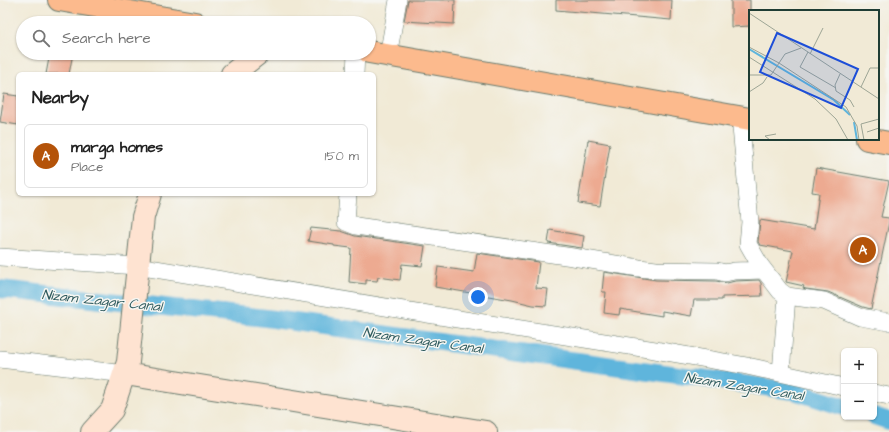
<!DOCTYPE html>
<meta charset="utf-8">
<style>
body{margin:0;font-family:"Architects Daughter",sans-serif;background:#f2f2f2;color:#222}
.controls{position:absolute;right:12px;bottom:12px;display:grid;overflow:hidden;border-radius:6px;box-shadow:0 1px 3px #0004}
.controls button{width:36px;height:36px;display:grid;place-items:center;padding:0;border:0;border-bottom:1px solid #e0e0e0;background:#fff;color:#222;font:20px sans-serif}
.you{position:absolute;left:478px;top:297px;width:14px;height:14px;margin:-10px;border:3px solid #fff;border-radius:50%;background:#1a73e8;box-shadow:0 0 0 6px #1a73e833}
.badge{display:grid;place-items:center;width:26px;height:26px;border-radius:50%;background:#b45309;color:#fff;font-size:13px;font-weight:700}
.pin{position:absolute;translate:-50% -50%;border:2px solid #fff;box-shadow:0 1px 4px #0006}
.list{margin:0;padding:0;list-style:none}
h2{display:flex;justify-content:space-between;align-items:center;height:52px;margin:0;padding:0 16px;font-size:17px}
h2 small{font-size:13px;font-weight:400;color:#767676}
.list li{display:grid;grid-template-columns:26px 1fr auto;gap:12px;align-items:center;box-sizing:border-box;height:64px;margin:0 8px 8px;padding:0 8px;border:1px solid #e0e0e0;border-radius:6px}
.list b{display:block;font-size:15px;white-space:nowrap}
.list p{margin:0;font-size:13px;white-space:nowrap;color:#767676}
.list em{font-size:13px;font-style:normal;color:#767676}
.icon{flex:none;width:22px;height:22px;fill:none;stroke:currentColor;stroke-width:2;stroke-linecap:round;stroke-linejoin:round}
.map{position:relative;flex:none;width:889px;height:432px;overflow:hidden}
.search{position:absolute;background:#fff;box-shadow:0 1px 3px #0004;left:16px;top:16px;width:360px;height:44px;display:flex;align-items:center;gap:10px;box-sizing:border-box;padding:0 14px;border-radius:22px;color:#767676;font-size:15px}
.panel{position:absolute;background:#fff;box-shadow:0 1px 3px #0004;left:16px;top:72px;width:360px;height:124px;border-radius:6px}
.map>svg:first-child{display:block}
</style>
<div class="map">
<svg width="889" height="432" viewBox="0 0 889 432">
<rect width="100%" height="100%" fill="#f6f6f2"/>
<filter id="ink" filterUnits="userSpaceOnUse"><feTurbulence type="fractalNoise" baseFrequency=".025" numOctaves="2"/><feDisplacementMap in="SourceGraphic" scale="8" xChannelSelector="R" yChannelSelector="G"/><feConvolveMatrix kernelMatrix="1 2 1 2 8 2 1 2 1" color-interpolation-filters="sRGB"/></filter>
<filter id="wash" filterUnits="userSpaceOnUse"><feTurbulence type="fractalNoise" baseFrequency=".012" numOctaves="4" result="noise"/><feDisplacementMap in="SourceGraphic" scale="16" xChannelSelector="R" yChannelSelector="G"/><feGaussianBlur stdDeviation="0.9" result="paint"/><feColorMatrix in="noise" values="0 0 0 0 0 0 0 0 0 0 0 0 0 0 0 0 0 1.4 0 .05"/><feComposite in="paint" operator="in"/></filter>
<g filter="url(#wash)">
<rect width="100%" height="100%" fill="#f1ead6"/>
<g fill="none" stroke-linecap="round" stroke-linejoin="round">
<path stroke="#5fb5dc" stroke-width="18" d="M0 289 266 318 794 391 844 407
M874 416 889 421"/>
</g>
<g id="blocks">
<path fill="#edaa91" d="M408 0H455L454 24 404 21Z
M556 0H672L671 20 556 10Z
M731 0H750V26L731 27Z
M50 53H73L69 74H46Z
M4 94 18 96V125L0 122Z
M588 140 610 144 600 206 578 203Z
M816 168 889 181 881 217 889 218V222L871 309 863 307 828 292 806 289 803 288 804 286 786 282 793 251 760 245 758 242 760 220 814 229 819 193 812 192Z
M311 228 341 231 355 236 425 246 422 266 402 264 400 280 378 277 377 281 366 280V284L349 282 351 248 334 246V245L308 241Z
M550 230 584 236 582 248 548 243Z
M477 253 539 262 536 288 548 289 546 306 533 305 512 300 435 287 438 267 474 272Z
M604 272 656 280 716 281 727 283 735 281 759 280 761 283 762 296 722 297V300H694L691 316 662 311V316L620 309 619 315 604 313 606 292H602Z"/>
</g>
</g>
<g filter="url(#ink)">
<use href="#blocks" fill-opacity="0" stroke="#687a6d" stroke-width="1"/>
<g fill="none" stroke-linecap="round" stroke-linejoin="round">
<defs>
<path id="street" d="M388 56 398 0
M355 74 356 53
M740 117 750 222 748 244 760 265 780 291 787 296 824 301 860 317 889 322
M348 194 346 222 356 226 573 257 639 268 656 270 717 271 725 273 734 271 764 270
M0 257 137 266 458 319 655 350 747 366 844 387
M0 359 125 374
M781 373 787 296
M874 393 889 396"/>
<path id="secondary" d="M232 74 259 53
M125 374 486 432
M92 432 112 410 128 362 143 217 150 194"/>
<path id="highway" d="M59 0 195 23
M369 52 750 119
M867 139 889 143"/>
</defs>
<use href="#street" stroke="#687a6d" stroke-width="18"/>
<use href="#secondary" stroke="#687a6d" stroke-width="24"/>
<use href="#highway" stroke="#687a6d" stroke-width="24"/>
<use href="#street" stroke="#fff" stroke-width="17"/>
<use href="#secondary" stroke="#fee3d1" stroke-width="22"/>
<use href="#highway" stroke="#fcba8d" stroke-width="22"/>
</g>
</g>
<g text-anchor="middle" stroke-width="3" stroke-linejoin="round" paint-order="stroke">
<g font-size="14" font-style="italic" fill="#2f5b5e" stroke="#f6f6f2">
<text transform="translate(102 300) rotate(6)" y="5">Nizam Zagar Canal</text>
<text transform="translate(423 340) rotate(8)" y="5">Nizam Zagar Canal</text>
<text transform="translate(744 386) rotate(9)" y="5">Nizam Zagar Canal</text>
</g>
</g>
<g transform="translate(749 10)">
<rect width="130" height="130" fill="#f1ead6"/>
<path fill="none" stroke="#5fb5dc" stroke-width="2" d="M0 39 85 90 101 105M105 112 108 130"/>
<path fill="none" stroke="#9da595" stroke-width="1" d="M0 3 130 89M0 37 30 53 97 97 108 116 110 130M59 42 51 57 87 78M61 44 74 18M0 47 66 89 87 109 99 130M91 64 86 75 87 81 101 90 105 97M0 65H22L36 44 52 38M112 77 121 58H130M0 82 14 73 18 67M118 122 130 118M21 130 16 126 27 124M115 130 112 114 130 109"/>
<path fill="#1d4ed8" fill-opacity="0.15" stroke="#1d4ed8" stroke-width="2" d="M28 23 109 59 92 98 11 62Z"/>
<rect width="130" height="130" fill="none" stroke="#1f3d34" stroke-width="2"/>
</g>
</svg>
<div class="controls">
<button>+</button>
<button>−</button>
</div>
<div class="you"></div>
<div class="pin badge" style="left:863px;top:250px">A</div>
<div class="search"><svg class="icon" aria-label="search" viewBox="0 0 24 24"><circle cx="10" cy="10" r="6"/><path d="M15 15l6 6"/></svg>Search here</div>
<section class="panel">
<h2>Nearby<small></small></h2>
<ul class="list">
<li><span class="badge">A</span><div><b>marga homes</b><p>Place</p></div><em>150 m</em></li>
</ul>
</section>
</div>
